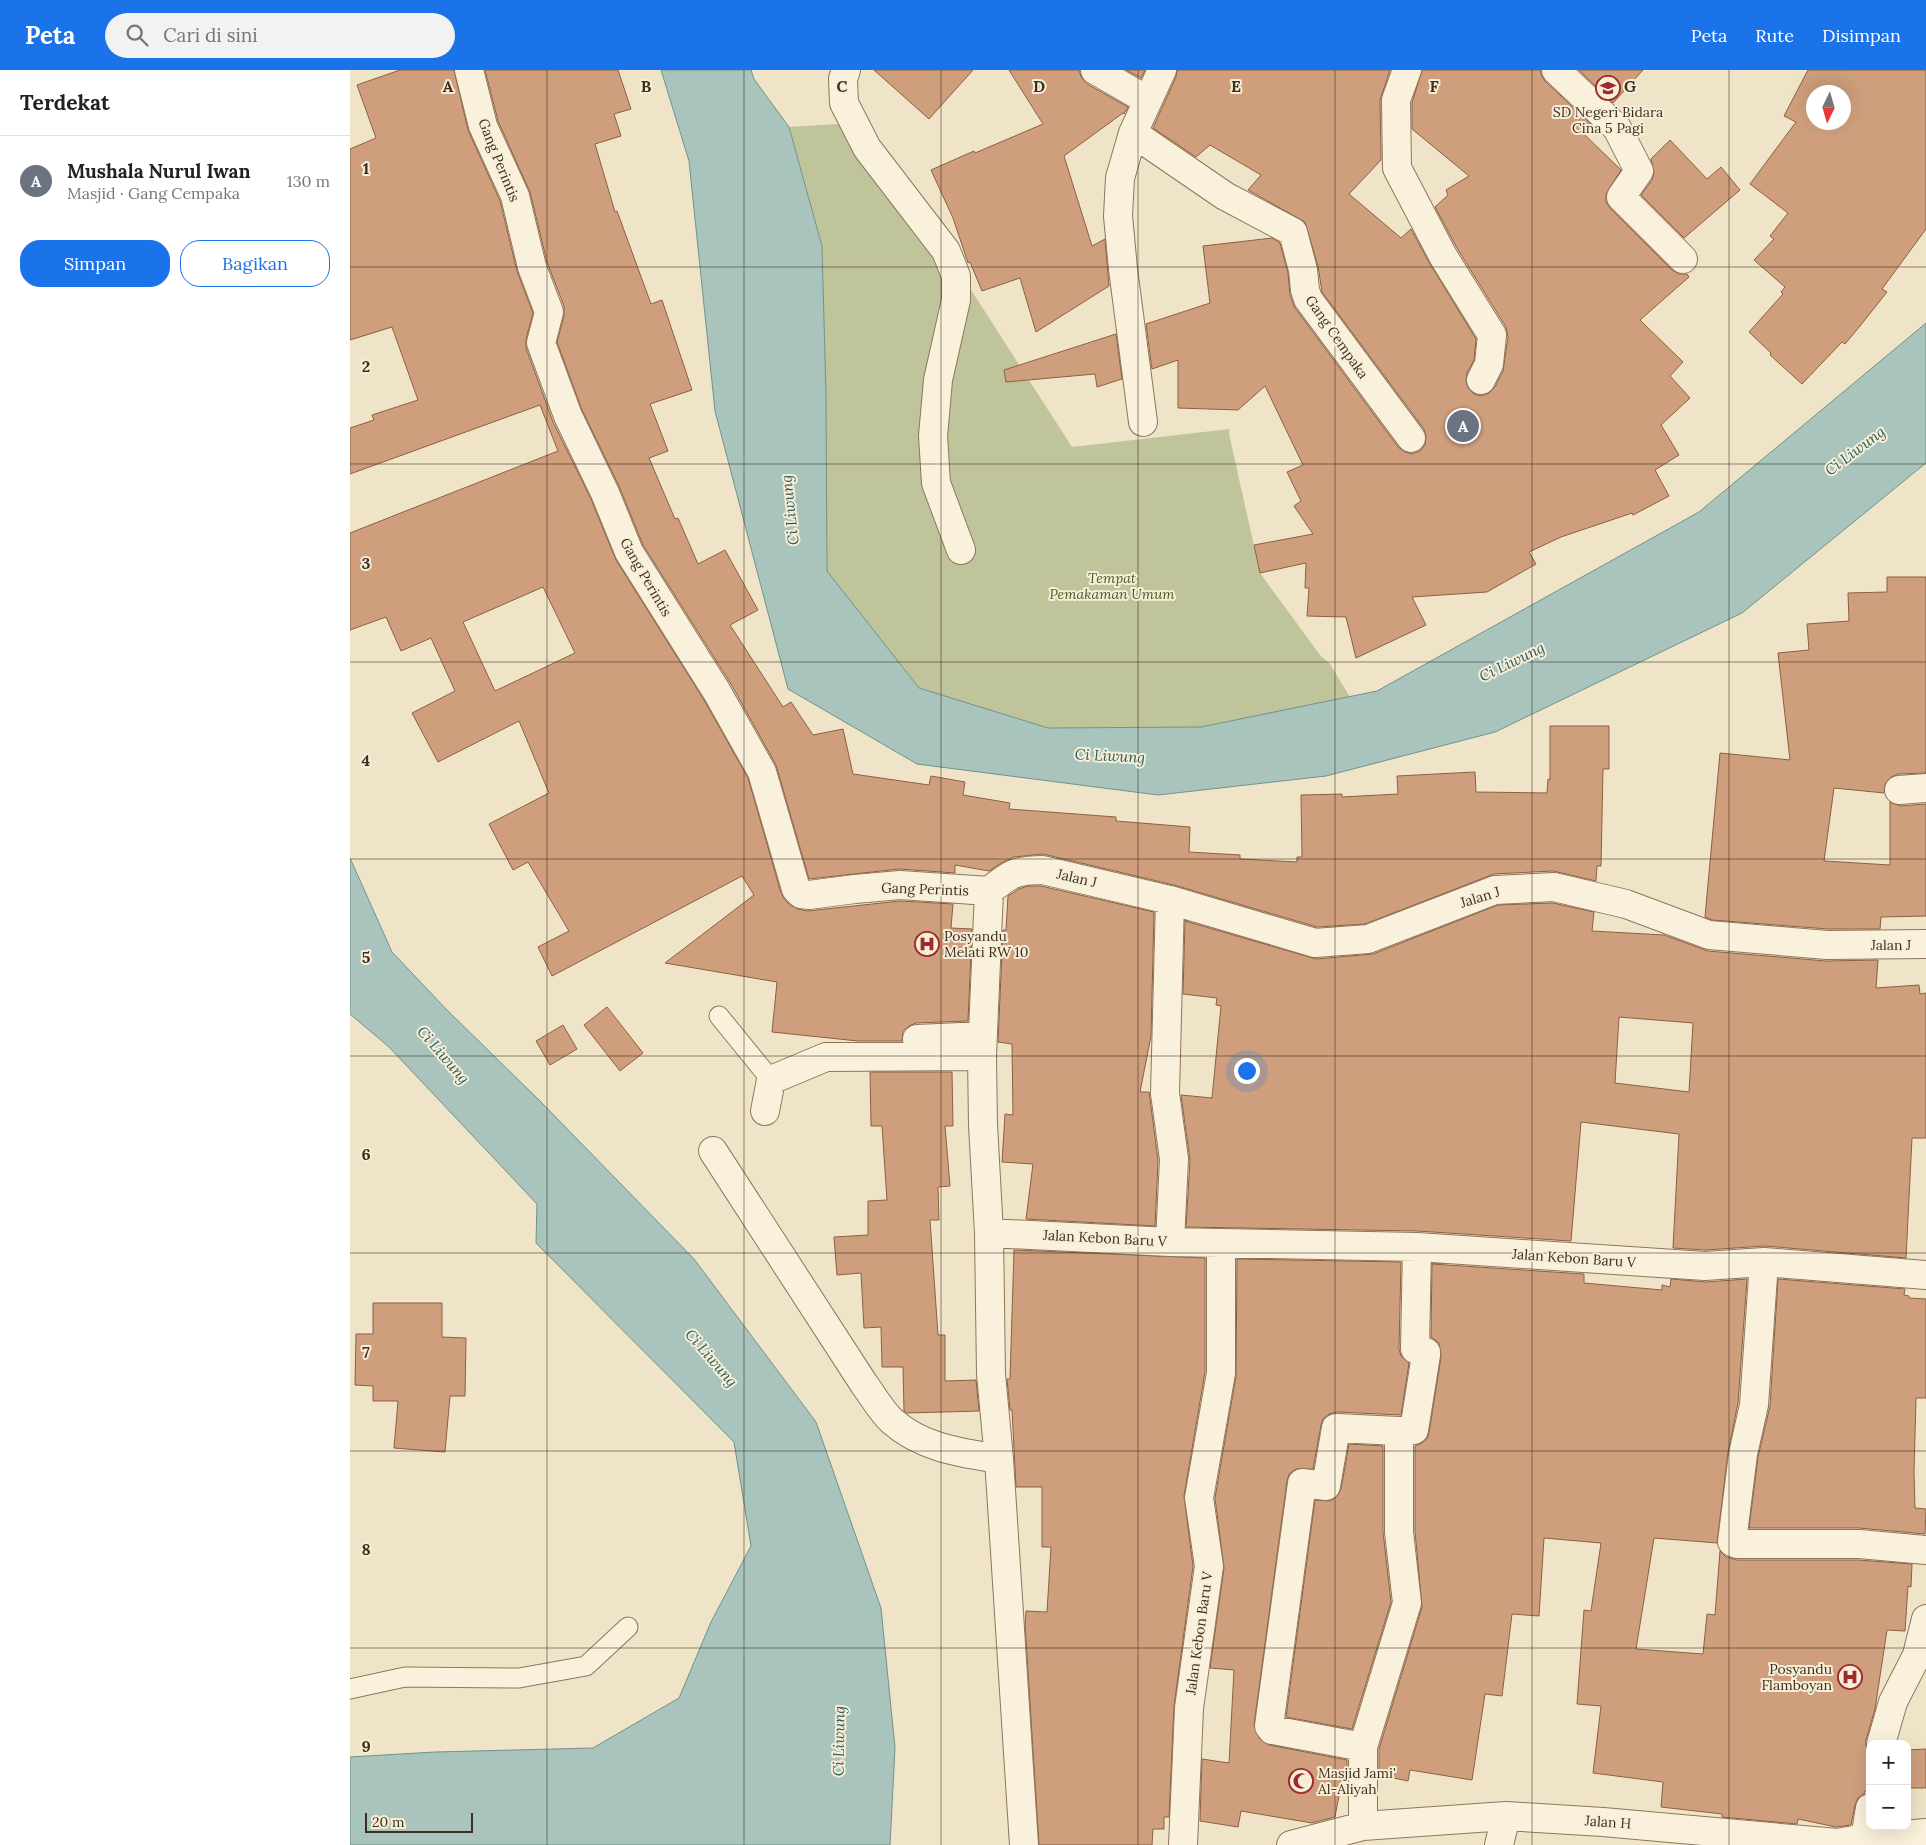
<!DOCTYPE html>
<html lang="id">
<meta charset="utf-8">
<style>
body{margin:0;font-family:Lora,serif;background:#f2f2f2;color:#222}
.controls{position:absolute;right:15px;bottom:15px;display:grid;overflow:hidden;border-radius:10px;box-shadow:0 5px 20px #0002}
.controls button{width:45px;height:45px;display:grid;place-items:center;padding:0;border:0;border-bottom:1px solid #e0e0e0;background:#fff;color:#222;font:25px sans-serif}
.compass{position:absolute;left:1456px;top:15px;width:45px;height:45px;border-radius:50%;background:#fff;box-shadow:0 5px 20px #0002;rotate:185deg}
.scale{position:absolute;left:15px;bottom:12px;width:108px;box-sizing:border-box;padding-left:5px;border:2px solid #3d2e20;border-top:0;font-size:14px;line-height:18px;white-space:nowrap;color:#3d2e20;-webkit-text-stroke:4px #f7eed8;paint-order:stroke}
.you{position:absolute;left:896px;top:1000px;width:18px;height:18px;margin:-12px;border:4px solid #fff;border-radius:50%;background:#1a73e8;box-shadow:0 0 0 8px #1a73e833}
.badge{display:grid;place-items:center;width:32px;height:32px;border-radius:50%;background:#1a73e8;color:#fff;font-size:16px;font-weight:700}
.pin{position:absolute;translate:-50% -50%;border:2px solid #fff;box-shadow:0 1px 5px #0006}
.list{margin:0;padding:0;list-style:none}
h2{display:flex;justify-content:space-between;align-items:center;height:65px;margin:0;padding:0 20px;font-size:21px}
h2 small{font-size:16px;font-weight:400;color:#767676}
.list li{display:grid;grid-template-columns:32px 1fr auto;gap:15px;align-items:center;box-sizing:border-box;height:90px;padding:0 20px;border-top:1px solid #e0e0e0}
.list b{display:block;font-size:19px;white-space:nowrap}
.list p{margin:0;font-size:16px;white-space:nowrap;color:#767676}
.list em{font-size:16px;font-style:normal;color:#767676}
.actions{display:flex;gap:10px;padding:15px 20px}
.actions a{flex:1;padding:11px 0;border:1px solid #1a73e8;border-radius:20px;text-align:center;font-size:18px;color:#1a73e8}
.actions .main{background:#1a73e8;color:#fff}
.icon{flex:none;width:28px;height:28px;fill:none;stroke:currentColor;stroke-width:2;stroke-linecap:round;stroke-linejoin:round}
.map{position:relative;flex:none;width:1576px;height:1775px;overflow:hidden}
header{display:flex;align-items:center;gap:30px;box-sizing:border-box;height:70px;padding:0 25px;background:#1a73e8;color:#fff}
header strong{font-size:24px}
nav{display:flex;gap:28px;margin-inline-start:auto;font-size:18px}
.search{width:350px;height:45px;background:#f2f2f2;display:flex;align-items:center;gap:12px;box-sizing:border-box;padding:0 18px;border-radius:28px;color:#767676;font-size:19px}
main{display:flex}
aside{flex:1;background:#fff}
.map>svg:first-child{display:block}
</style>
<header>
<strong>Peta</strong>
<div class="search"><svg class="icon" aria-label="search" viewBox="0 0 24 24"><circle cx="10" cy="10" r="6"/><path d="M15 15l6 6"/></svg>Cari di sini</div>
<nav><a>Peta</a><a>Rute</a><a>Disimpan</a></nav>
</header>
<main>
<aside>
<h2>Terdekat<small></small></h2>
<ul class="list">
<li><span class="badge" style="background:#6b7280">A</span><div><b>Mushala Nurul Iwan</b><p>Masjid · Gang Cempaka</p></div><em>130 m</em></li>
</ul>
<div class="actions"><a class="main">Simpan</a><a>Bagikan</a></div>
</aside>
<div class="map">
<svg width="1576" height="1775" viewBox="0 0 1576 1775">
<rect width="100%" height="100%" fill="#f0e4c8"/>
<path fill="#bfc49a" d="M504 53 596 181 722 377 880 359 879 364 910 503 970 585 980 594 1000 627 851 657 698 658 569 618 477 501 476 325 472 176 439 57Z"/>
<path fill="#a9c4bc" stroke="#6f938a" d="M311 0H401L404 9 439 57 472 176 476 325 477 501 569 618 698 658 851 657 1027 621 1349 442 1576 253V393L1392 543 1145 662 976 706 808 725 567 694 438 619 365 341 339 91Z
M0 788 42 882 96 939 190 1031 344 1189 466 1352 531 1538 545 1678 540 1775H0V1687L85 1682 243 1678 329 1628 361 1552 401 1476 384 1372 186 1173 187 1134 39 977 0 944Z"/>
<path fill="#cf9f7d" stroke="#8d5f41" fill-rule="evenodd" d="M50 0H104L118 60 150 131 167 201 183 243 176 269V278L203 352 241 429 266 490 354 630 398 708 431 823 435 830 440 835 448 839 457 841 550 831 603 834 601 858 622 859 618 951 566 953 559 956 553 961 552 971H508L422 962 427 912 315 893 404 825 392 806 202 906 188 877 219 861 178 792 163 800 139 754 199 723 169 651 88 692 62 643 105 621 81 568 51 581 36 547 0 560V463L208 381 190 335 0 404V358L24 350 22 345 68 330 42 257 0 270V79L26 68 7 15ZM193 517 225 583 145 621 113 552Z
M135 0H268L281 39 264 44 271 66 245 74 265 142 267 141 301 234 312 230 342 320 300 334 318 381 299 388 325 449 328 448 348 494 375 480 408 540 380 555 433 637 441 632 463 665 493 659 503 704 579 715 581 706 615 712 613 725 660 733 659 739 766 747V751L840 757 839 782 890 785V789L947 792V787H952L951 725 992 724V727L1048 724 1047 706 1125 702 1126 722 1197 723 1198 709 1200 710V656H1259V699H1253L1251 796H1247L1246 811 1203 801 1144 804 1015 854 967 857 824 815 693 784 664 787 651 793 639 801 605 795V803L549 799 459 809 426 695 381 614 293 475 269 416 232 340 207 272 214 246V236L197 192 180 122 148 51Z
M524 0H623L579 49Z
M659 0H729L731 7 737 14 778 37 774 44 773 43 714 86 742 176 755 169 759 216 686 262 670 208 632 221 620 192 618 193 603 148 581 100 624 81 625 83 693 54Z
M776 0H795L791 8Z
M827 0H1040L1030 30 1031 90 999 124 1051 168 1061 159 1080 194 1126 269 1124 290 1117 303 1116 311 1118 318 1124 324 1131 326 1139 323 1145 317 1153 301 1158 267 1156 257 1107 178 1085 137 1098 125 1096 120 1119 106 1062 59V33L1072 0H1191V5L1195 11 1242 55 1234 64 1271 100 1256 124V132L1260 138 1322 200 1329 204H1337L1339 207 1290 250 1333 292 1320 306 1340 328 1311 355 1329 385 1305 400 1319 426 1283 445 1282 443 1211 467 1179 482 1186 494 1137 522 1062 527 1076 555 1006 588 996 547 957 546 959 518H955L956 493 910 503 904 475 963 464 944 436 951 431 937 402 953 395 915 316 888 340 828 338V290L802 299 796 254 860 233 853 176 922 168 930 173 938 203 940 225 945 238 1048 377 1055 382 1062 384 1070 381 1075 375 1076 366 1074 359 972 222 968 196 955 152 898 120 911 105 860 75 846 87 803 58 826 7Z
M1229 0H1293L1263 33Z
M1458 0H1576V159L1532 219 1537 222 1510 256 1495 274 1492 272 1452 314 1420 285 1421 283 1399 262 1433 224 1431 222 1435 217 1404 190 1424 169 1420 166 1438 143 1400 114 1446 52 1434 46ZM1464 22H1494V52H1464Z
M1320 70 1357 109 1371 97 1390 120 1334 168 1291 125 1302 110 1304 103 1301 89Z
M766 264 772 309 747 317 745 304 656 312 654 300Z
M1537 507H1576V703L1548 704 1541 707 1535 714 1534 723 1484 718 1474 791 1540 795V732L1550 736 1576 734V846L1531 847 1530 859H1478L1362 850 1355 847 1370 683 1440 690 1428 583 1459 580 1457 554 1499 551 1498 523 1537 522Z
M678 816H691L804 842 801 966 790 1022H799L808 1090 805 1156 676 1149 683 1094 652 1092 655 1044 663 1045 662 974 648 972 653 860H656L658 826 669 819Z
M1203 833 1244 842 1242 861 1314 865 1358 881 1476 891 1528 890 1526 918 1569 915 1570 924 1576 923V1068H1562L1556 1188 1415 1176 1355 1180 1323 1178 1329 1064 1231 1052 1221 1171 1067 1161 836 1157 840 1090 831 1025 862 1028 871 936 866 935 867 928 833 924 835 851 966 889 1023 884 1148 835ZM1269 947 1343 953 1339 1022 1265 1013Z
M257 937 293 983 270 1001 234 955Z
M213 955 227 979 200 995 186 971Z
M520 1002H602L603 1056H595L600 1116 588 1117 589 1150H580L588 1265H595V1311L626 1310 629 1341 557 1343 554 1341 553 1297H532L531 1257 514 1258 511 1203 487 1205 484 1167 518 1165V1131L537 1130 532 1056H521Z
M664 1180 855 1188V1302L834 1426 843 1496 824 1636 819 1747H814V1759H803L802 1775H689L675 1554 676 1541 697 1542 701 1477H692V1417H666L662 1340H660L657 1309H660Z
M887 1189 1051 1192 1049 1279 1051 1286 1059 1293 1051 1345 987 1342 979 1344 973 1349 971 1355 963 1399H946L939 1404 937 1411 904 1655 910 1669 919 1675 997 1690V1700L994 1699 985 1747 962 1753 891 1741 888 1757 850 1751 852 1689 879 1693 884 1600 860 1598 874 1498 865 1428 886 1306Z
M1082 1194 1234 1204V1213L1312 1220V1215L1320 1217 1321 1209 1356 1212 1397 1209 1388 1333 1378 1382 1367 1473 1304 1468 1286 1579 1353 1584 1357 1544 1365 1545 1370 1481 1376 1487 1387 1490H1508L1562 1494 1561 1517 1558 1516 1555 1561 1537 1560 1525 1639 1516 1670V1677L1520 1685V1720L1515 1721 1514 1724 1508 1728 1505 1735 1501 1755 1486 1757 1448 1749 1447 1754 1372 1747V1744L1311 1737 1313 1712 1243 1703 1251 1636 1227 1634 1234 1540 1241 1541 1251 1473 1194 1468 1189 1546 1162 1544 1152 1626 1135 1624 1122 1710 1060 1700 1058 1711 1029 1705V1679L1072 1537 1065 1461V1376L1072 1373 1077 1369 1079 1363 1091 1287 1089 1273 1081 1267Z
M1428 1209 1555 1219 1554 1225 1559 1226V1228L1576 1229V1328H1566L1564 1402 1565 1438 1576 1439 1575 1464 1509 1458H1399L1408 1387 1420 1336Z
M23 1233H92V1267L116 1268 115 1326H100L95 1382 44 1378 48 1331H23V1316L5 1315 6 1264H23Z
M999 1374 1033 1376V1462L1041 1532 1002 1659 936 1647 965 1430 981 1431 988 1425 991 1419Z
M1576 1679V1718H1557V1680Z"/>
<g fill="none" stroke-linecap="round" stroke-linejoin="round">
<defs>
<path id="service" d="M369 946 421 1010
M0 1619 55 1607 169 1608 236 1596 278 1557"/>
<path id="minor" d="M119 0 133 56 165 126 182 197 199 242 191 273 218 346 255 423 279 482 367 622 412 702 446 819 451 824 459 825 505 819 550 815 639 821
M496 0 493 9 494 33 517 78 596 181 606 206V230L588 310 583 366 586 413 611 480
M745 0 797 30
M1057 0 1046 30 1047 98 1093 186 1142 265 1139 294 1131 310
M1206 0 1267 58 1289 101 1271 127 1333 189
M783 63 875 126 943 162 953 200 955 220 958 229 1061 368
M793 352 773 199 768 146 770 108 783 63 812 0
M1549 720 1576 718
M820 830 815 1023 824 1089 820 1172
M567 969 633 966
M415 1041 421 1010 476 987 632 986
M363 1081 514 1314C523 1326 531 1341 542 1351 572 1378 612 1383 649 1389
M639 1163 820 1172 1067 1177 1355 1196 1414 1192 1576 1205
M1414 1192 1404 1335 1393 1384 1382 1472 1387 1474H1509L1576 1480
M1531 1674 1543 1632 1567 1585 1576 1549
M1013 1677 1057 1533 1049 1462V1361
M1013 1756V1677L922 1660 919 1656 952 1413 976 1416 986 1358 1049 1361 1064 1360 1076 1285V1282L1065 1279 1067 1177
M1515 1768 1520 1738
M674 1775 649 1389 641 1304 639 1163 633 1055 632 986 639 821C660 804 665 800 693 800L820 830 965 873 1018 869 1145 820 1204 817 1276 834 1359 865 1477 875 1576 874
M833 1775 839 1638 859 1496 849 1428 871 1303V1173
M941 1775 1013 1756 1156 1746 1253 1752 1487 1773 1515 1768 1576 1763
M1149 1775 1156 1746"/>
</defs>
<use href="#service" stroke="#8d765c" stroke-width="21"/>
<use href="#minor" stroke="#8d765c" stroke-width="30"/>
<use href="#service" stroke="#faf1dc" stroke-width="19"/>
<use href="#minor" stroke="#faf1dc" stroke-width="28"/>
</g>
<path fill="none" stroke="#3d2e20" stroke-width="1" stroke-opacity="0.55" d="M197 0V1775M394 0V1775M591 0V1775M788 0V1775M985 0V1775M1182 0V1775M1379 0V1775M0 197H1576M0 394H1576M0 592H1576M0 789H1576M0 986H1576M0 1183H1576M0 1381H1576M0 1578H1576"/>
<defs>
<symbol id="school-ring" viewBox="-11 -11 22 22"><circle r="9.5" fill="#f7eed8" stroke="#9e2a2b" stroke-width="1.5"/><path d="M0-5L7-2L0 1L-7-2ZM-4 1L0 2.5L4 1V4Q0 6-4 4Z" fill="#9e2a2b"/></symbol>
<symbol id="hospital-ring" viewBox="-11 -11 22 22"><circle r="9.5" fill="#f7eed8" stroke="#9e2a2b" stroke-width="1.5"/><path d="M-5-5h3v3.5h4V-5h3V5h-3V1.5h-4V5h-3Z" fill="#9e2a2b"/></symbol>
<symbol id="mosque-ring" viewBox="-11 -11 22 22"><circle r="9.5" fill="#f7eed8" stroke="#9e2a2b" stroke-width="1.5"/><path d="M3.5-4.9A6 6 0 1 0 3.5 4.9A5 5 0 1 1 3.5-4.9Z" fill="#9e2a2b"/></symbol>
</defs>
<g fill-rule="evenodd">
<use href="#school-ring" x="1244" y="4" width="28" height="28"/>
<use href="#hospital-ring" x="563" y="860" width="28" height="28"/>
<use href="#hospital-ring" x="1486" y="1593" width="28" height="28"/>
<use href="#mosque-ring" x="937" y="1697" width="28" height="28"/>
</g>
<g text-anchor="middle" stroke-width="4" stroke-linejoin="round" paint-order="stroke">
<g font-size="14" fill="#3d2e20" stroke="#f7eed8" text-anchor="start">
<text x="1258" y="47" text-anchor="middle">SD Negeri Bidara<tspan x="1258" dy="16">Cina 5 Pagi</tspan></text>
<text x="594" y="871">Posyandu<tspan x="594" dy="16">Melati RW 10</tspan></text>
<text x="1482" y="1604" text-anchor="end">Posyandu<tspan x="1482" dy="16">Flamboyan</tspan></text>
<text x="968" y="1708">Masjid Jami'<tspan x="968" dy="16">Al-Aliyah</tspan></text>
</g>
<g font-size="14" fill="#3d2e20" stroke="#f7eed8">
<text transform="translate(149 90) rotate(68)" y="5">Gang Perintis</text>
<text transform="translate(987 267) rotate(55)" y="5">Gang Cempaka</text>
<text transform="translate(296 507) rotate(60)" y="5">Gang Perintis</text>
<text transform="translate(727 808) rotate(13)" y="5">Jalan J</text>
<text transform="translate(575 819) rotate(2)" y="5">Gang Perintis</text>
<text transform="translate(1130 827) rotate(-17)" y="5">Jalan J</text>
<text x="1541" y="880">Jalan J</text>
<text transform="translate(755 1168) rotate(3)" y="5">Jalan Kebon Baru V</text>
<text transform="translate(1224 1188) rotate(4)" y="5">Jalan Kebon Baru V</text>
<text transform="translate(849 1563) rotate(-82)" y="5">Jalan Kebon Baru V</text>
<text transform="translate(1258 1752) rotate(4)" y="5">Jalan H</text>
</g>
<g font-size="14" font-style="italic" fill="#4d5a26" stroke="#f7eed8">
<text x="762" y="513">Tempat<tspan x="762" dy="16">Pemakaman Umum</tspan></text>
</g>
<g font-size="15" font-style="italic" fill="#2f5d5a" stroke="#f7eed8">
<text transform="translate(1505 381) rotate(-37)" y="5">Ci Liwung</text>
<text transform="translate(440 440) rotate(-96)" y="5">Ci Liwung</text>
<text transform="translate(1162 592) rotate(-26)" y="5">Ci Liwung</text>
<text transform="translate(760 686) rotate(3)" y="5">Ci Liwung</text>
<text transform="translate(93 985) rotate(49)" y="5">Ci Liwung</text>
<text transform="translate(361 1288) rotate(49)" y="5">Ci Liwung</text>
<text transform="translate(489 1671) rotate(-89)" y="5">Ci Liwung</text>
</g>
</g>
<g font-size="16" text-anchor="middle" font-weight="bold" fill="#3d2e20" stroke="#f7eed8" stroke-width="4" stroke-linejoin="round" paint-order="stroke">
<text x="98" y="22">A</text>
<text x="296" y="22">B</text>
<text x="492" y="22">C</text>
<text x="689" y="22">D</text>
<text x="886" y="22">E</text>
<text x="1084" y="22">F</text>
<text x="1280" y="22">G</text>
<text x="16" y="104">1</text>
<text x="16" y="302">2</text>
<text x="16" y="499">3</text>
<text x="16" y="696">4</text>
<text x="16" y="893">5</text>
<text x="16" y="1090">6</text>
<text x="16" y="1288">7</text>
<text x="16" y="1485">8</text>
<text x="16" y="1682">9</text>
</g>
</svg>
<div class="controls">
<button>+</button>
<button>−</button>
</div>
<svg class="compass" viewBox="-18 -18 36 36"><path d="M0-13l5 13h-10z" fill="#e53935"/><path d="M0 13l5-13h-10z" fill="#767676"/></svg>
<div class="scale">20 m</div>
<div class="you"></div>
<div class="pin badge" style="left:1113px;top:356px;background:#6b7280">A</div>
</div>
</main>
